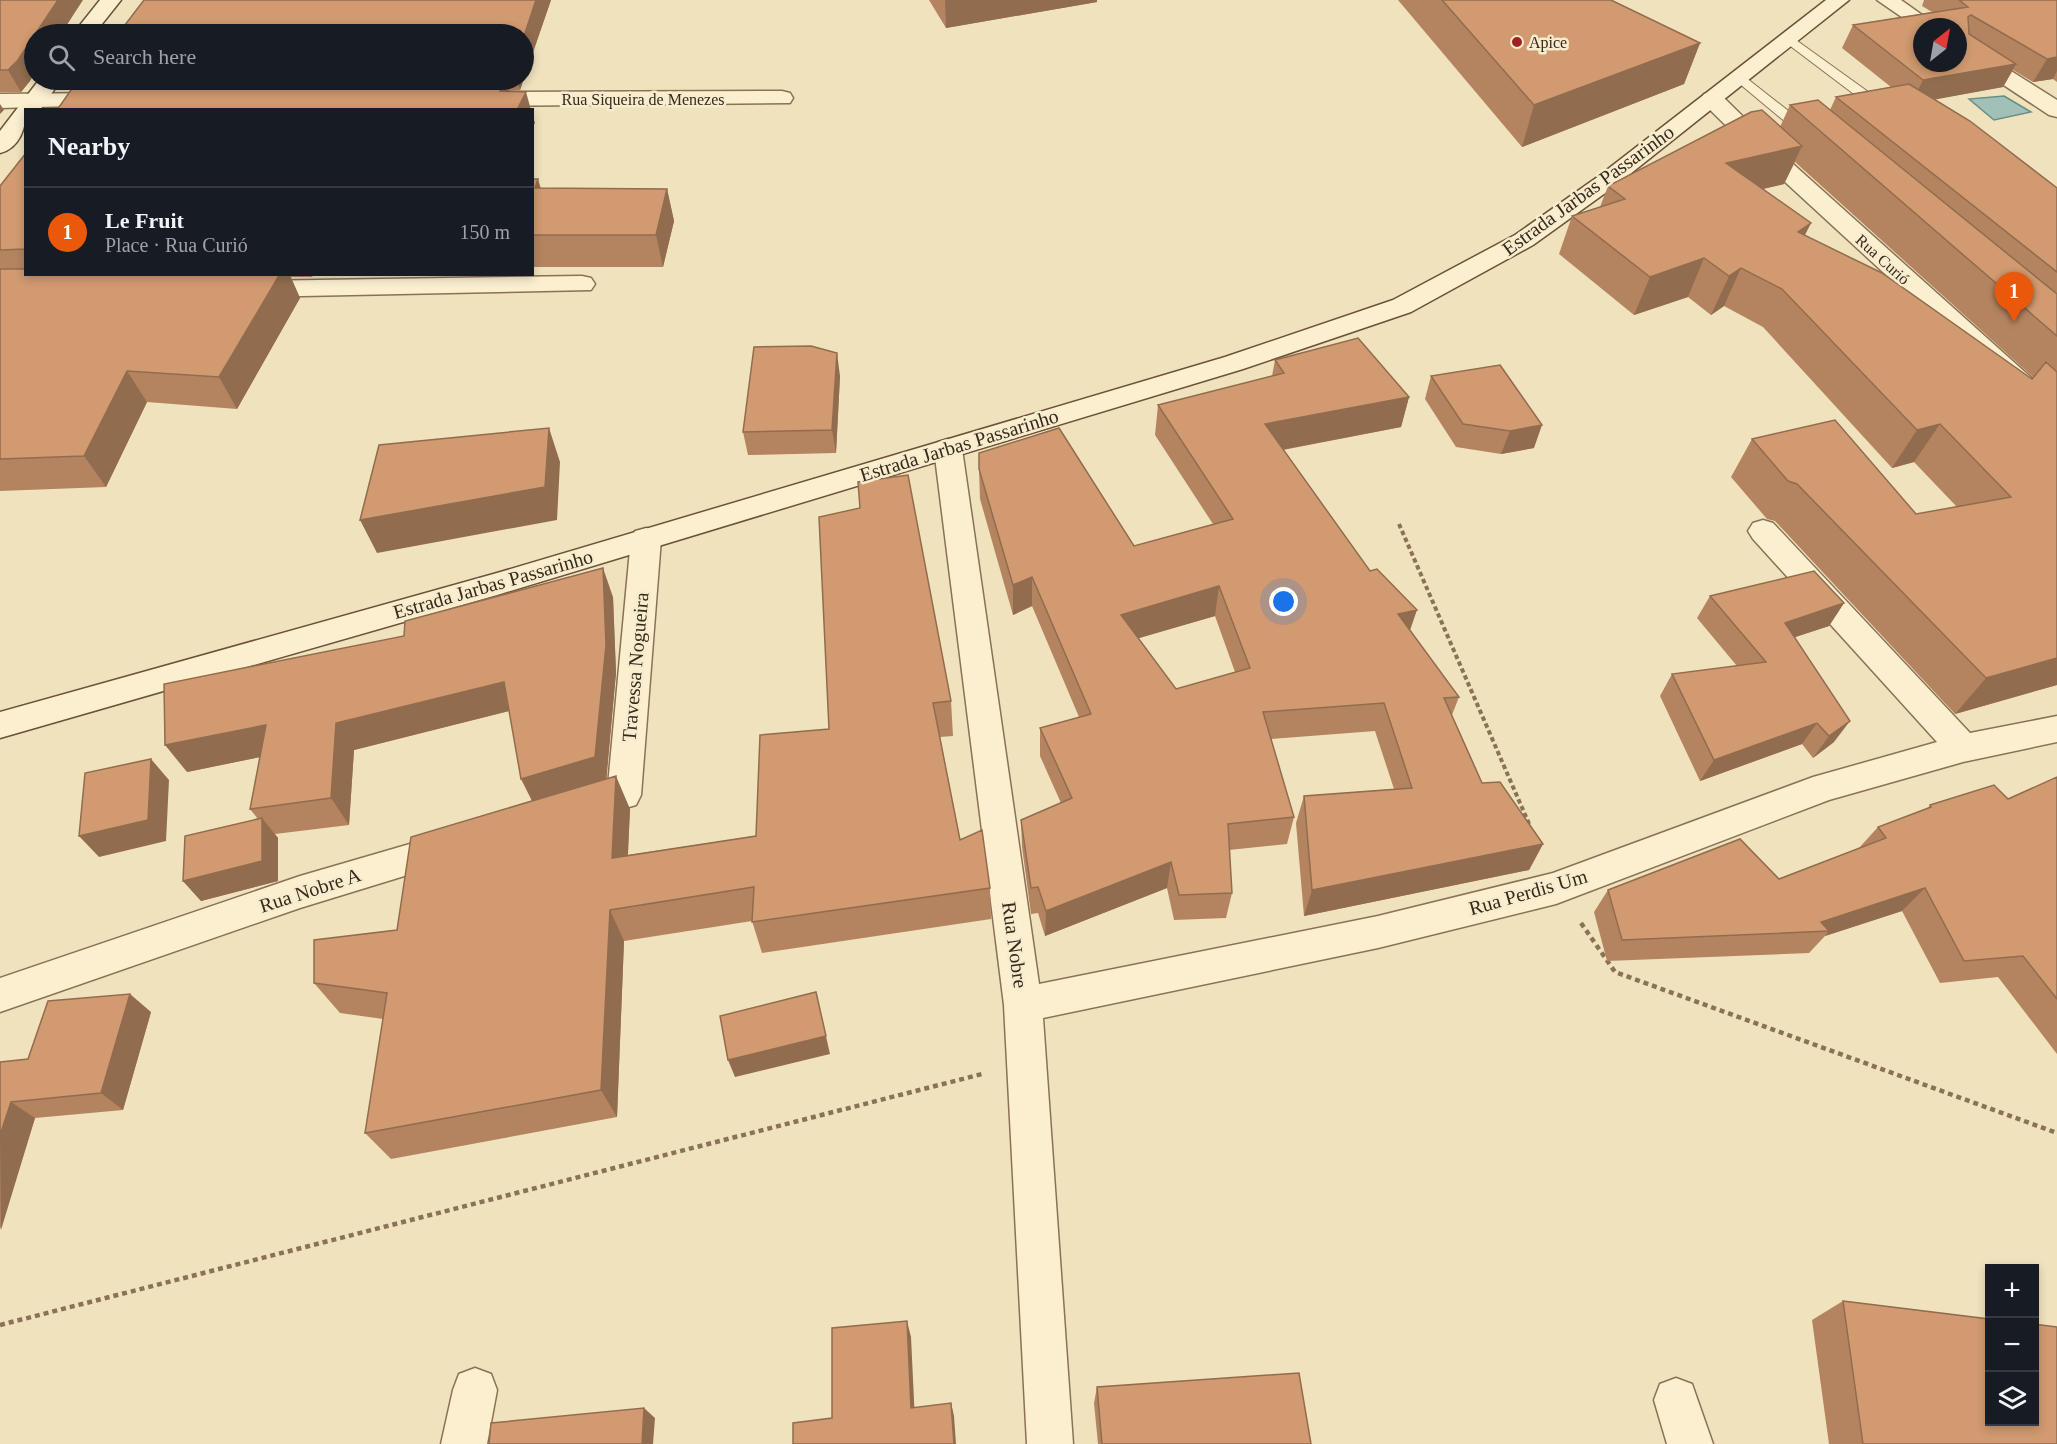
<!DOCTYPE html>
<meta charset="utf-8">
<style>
body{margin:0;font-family:"Times New Roman",serif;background:#242831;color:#f1f3f6}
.controls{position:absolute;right:18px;bottom:18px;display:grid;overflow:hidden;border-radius:0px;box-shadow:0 3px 9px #0003}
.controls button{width:54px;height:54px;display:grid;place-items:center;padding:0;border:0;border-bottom:2px solid #363941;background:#171b24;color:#f1f3f6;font:30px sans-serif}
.compass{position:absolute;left:1913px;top:18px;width:54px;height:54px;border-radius:50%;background:#171b24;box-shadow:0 3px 9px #0003;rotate:31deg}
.you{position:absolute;left:1284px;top:602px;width:21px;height:21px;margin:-15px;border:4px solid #fff;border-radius:50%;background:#1a73e8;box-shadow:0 0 0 9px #1a73e833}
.badge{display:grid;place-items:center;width:39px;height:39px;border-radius:50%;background:#ea580c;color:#fff;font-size:20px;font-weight:700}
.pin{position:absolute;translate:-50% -50px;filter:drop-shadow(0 2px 3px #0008)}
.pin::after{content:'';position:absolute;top:32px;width:21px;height:18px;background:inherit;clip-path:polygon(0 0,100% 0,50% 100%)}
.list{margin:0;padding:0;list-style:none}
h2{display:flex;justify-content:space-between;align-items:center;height:78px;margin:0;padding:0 24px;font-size:26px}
h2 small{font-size:20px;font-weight:400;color:#9ea1a6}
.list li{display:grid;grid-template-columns:39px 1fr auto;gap:18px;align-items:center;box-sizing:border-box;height:90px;padding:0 24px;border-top:2px solid #363941}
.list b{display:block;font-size:22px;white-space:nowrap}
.list p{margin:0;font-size:20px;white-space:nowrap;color:#9ea1a6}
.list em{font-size:20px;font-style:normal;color:#9ea1a6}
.icon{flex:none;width:33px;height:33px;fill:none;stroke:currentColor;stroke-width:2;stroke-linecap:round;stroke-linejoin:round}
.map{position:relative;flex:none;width:2057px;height:1444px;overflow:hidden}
.search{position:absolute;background:#171b24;box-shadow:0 3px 9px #0003;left:24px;top:24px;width:510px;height:66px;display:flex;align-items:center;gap:15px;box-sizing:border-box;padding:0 21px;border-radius:33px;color:#9ea1a6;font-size:22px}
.panel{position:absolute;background:#171b24;box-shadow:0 3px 9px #0003;left:24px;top:108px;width:510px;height:168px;border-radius:0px}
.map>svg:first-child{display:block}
</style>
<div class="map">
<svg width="2057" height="1444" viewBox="0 0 2057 1444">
<rect width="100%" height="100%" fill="#f0e2bd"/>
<path fill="#a1c1b8" stroke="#688f86" stroke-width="1.5" d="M2004 96 2031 112 1994 120 1969 99Z"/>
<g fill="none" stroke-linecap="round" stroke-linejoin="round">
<defs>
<path id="lane" d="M1789 35 1885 104V110H1875L1785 42V36Z
M1740 73 1810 128V134H1800L1735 80V74Z"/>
<path id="street" d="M1877 0H1901L1939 27H1922V31Z
M1958 40 1965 42 2057 100V117L2049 115 1958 55Z
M782 91 790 93 793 98 790 103 485 106 477 104 474 99 477 94 485 92Z
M1712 92 1720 94 1774 147 2057 401V425L2047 423 1758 157 1704 104 1701 99 1704 94Z
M106 93 114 95 117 100 114 105 0 108V94Z
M582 276 591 278 595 284 591 290 251 297 242 295 238 289 242 283 251 281Z
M948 439 958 442 962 449 1039 984 1378 916 1553 873 1813 777 1937 742 1753 539 1748 531 1753 523 1763 520 1773 523 1970 733 2057 716V742L1963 762 1829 800 1556 904 1378 948 1043 1018 1073 1444H1027L1004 1005 934 449 938 442Z
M646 528 657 531 661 539 641 795 636 805 581 821 569 817 564 807 569 797 608 785 631 539 635 531Z
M451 832 463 836 469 847 463 858 300 908 0 1012V978L300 876Z
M475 1368 491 1374 497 1390 487 1444H441L453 1390 459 1374Z
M1676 1378 1692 1384 1713 1444H1667L1654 1400 1660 1384Z"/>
<path id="secondary" d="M100 0H121L94 34H73Z
M1826 0H1849L1615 186 1533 245 1411 312 1243 369 497 595 0 738V712L497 573 1225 357 1393 300 1515 235 1599 176Z
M39 80H61L40 110H26C26 127 20 148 0 153V131Z"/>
</defs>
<use href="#lane" stroke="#897255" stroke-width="2"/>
<use href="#street" stroke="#897255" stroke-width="3"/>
<use href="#secondary" stroke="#6b5238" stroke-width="3"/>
<path stroke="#897255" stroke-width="4" stroke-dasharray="4.5 3" stroke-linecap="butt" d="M1399 524 1530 826"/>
<path stroke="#897255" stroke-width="4.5" stroke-dasharray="5 4" stroke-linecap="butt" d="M1581 923 1615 972 2057 1133
M0 1325 982 1074"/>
<use href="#lane" fill="#fbefd0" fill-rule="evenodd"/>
<use href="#street" fill="#fbefd0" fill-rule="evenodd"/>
<use href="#secondary" fill="#fbefd0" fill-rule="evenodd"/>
</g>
<path fill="#b48460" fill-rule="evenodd" d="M0 0 30 81 21 92H0Z
M144 0H551L520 90H509L510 92 78 80H524V34Z
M929 0H1097V2L946 28Z
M1398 0H1611L1700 43 1684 84 1522 147Z
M1924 0H2057V82L2053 79 2033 82 2013 70 2003 87 1935 99 2057 188V685L1955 714 1775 521 1767 519 1731 477 1752 439 1916 514 1957 507 1914 462 1892 468 1763 327 1724 306 1711 315 1688 297 1634 315 1559 254 1572 216 1600 207 1608 186 1780 127 1790 105 1830 110 1836 97 1891 87 1842 48 1853 25 1932 12 1922 6ZM1795 162 2034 378 2032 379 1804 235 1811 223 1763 189 1784 184Z
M26 153V274H314L312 277H291L300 298 237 409 147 402 106 487 0 491V186Z
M532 179 541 188 667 189 674 221 663 267H532Z
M1275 360 1409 397 1401 427 1283 450 1410 630 1459 697 1452 715 1482 783 1543 844 1529 870 1304 916 1296 823 1304 796 1394 789 1375 731 1271 739 1294 817 1287 844 1229 850 1232 893 1226 918 1174 920 1167 888 1045 936 1038 913 1031 914 1022 847 1021 820 1061 803 1040 756V728L1079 717 1032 606 1013 615 980 499 979 469 1134 546 1213 524 1155 435 1158 405 1272 376ZM1215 616 1235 672 1176 689 1138 638Z
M1500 365 1534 448 1501 454 1456 447 1425 399 1431 376Z
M840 376 836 453 748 455 743 432Z
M819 517 951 701 953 736 940 737 960 840 990 888 991 919 762 953 752 921 624 941 617 1117 391 1159 365 1133 383 1019 340 1013 314 983 397 930 532 801 509 711 354 750 349 825 275 834 278 838V881L201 901 183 881 258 819 250 809 260 757 187 772 613 597 616 673 606 778 630 809 628 855 756 836 829 729Z
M1710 596 1844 603 1829 626 1795 637 1834 742 1813 758 1802 744 1700 781 1660 696 1672 674 1737 666 1697 618Z
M2057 777V1054L1998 977 1940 983 1902 911 1825 936 1809 953 1607 961 1594 912 1608 890 1779 879 1859 848 1878 827 1927 809 1930 805 2008 799Z
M151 1012 123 1110 35 1118 0 1230V1062L28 1059Z
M1843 1301 2057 1444H1829L1812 1320Z
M1097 1387 1311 1444H1098L1094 1403Z"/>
<path fill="#926c4e" d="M58 0H83L61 34H35Z
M536 0H551L520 90 517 80H524V36Z
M945 0H1097V2L946 28Z
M34 35V75L30 81 21 92 8 70Z
M1700 43 1684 84 1522 147 1534 105Z
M2057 57V71L2053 79 2033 82 2047 59Z
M2016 64 2003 87 1911 104 1923 80Z
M504 80H506L514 107 500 91Z
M526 92 531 110H517Z
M0 104 4 110 0 114Z
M532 114 535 123 532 128Z
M1802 146 1784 184 1710 201 1726 163Z
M538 179 547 210 535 188Z
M667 189 674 221 663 267 656 235Z
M1811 223 1792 261 1798 232Z
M1704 258 1688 297 1634 315 1650 277Z
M1741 268 1724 306 1711 315 1729 276Z
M280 274H289L300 298 237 409 219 377Z
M837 353 840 376 836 453 832 430Z
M127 371 147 402 106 487 84 456Z
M1409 397 1401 427 1260 454 1265 424Z
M1940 424 1914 462 1892 468 1917 430Z
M1542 425 1534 448 1501 454 1510 431Z
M549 428 560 462 557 520 377 553 360 520Z
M603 568 613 597 616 673 606 784 534 805 521 779Z
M1032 577V606L1013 615V585Z
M1219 586 1215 616 1119 644 1121 615Z
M1844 603 1829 626 1771 645 1785 623Z
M1417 610 1407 639 1398 614Z
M2057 658V685L1955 714 1986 678Z
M504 682 517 709 354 750 349 825 331 798 336 723Z
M1850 721 1834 742 1813 758 1829 736Z
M1817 723 1802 744 1700 781 1714 760Z
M266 725 285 752 187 772 165 745Z
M151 759 169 780 166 841 99 857 79 836Z
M616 776 630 809 626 890 612 858Z
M262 818 278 838V881L201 901 183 881Z
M1543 844 1529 870 1304 916 1312 890Z
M1171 862 1167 888 1045 936 1046 911Z
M1925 888 1902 911 1825 936 1829 931 1821 922Z
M610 910 624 941 617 1117 601 1090Z
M816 992 830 1054 735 1077 728 1060Z
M130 994 151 1012 123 1110 101 1093Z
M11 1102 35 1118 1 1230 0 1135Z
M907 1321 911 1337 915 1421 911 1408Z
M951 1403 954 1416 956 1444H954Z
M644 1408 655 1418 653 1444H642Z"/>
<path fill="#d19a70" stroke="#926c4e" stroke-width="1.5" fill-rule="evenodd" d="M0 0H58L18 60 8 70H0Z
M144 0H536L524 36V34H118Z
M1442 0H1611L1700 43 1534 105Z
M1959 0H2057V57L2047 59 1971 15 1968 17 1969 34 2016 64 1923 80 1853 25 1968 7ZM1922 27H1958V63H1922Z
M78 80H504L500 91 526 92 517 110H57Z
M1909 84 1970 121 2057 188V272L1836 97Z
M1818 100 2057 294V336L1790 105Z
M1762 110 1802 146 1726 163 1811 223 1798 232 1882 273 2032 379 2046 362 2057 372V658L1986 678 1797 484 1788 481 1752 439 1835 420 1916 514 2011 497 1940 424 1917 430 1782 289 1741 268 1729 276 1704 258 1650 277 1572 216 1625 199 1608 186 1751 112Z
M26 153V249L0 250V186Z
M532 179H538L535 188 667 189 656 235H532Z
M0 269H26V274H280L219 377 127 371 84 456 0 459Z
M1358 338 1409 397 1265 424 1370 571 1377 569 1417 610 1398 614 1459 697 1444 698 1482 783 1500 782 1543 844 1312 890 1304 796 1412 788 1384 703 1263 712 1294 817 1228 824 1232 893 1179 895 1171 862 1046 911 1038 887 1031 888 1021 820 1072 798 1040 728 1091 714 1032 577 1013 585 979 469V453L1059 428 1134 546 1233 519 1158 405 1284 373 1275 360ZM1219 586 1250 668 1176 689 1121 615Z
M811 346 837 353 832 430 743 432 754 347Z
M1500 365 1542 425 1510 431 1463 424 1431 376Z
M549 428 545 487 360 520 379 445Z
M908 475 951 701 933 703 960 840 982 830 990 888 752 922 754 887 610 910 601 1090 365 1133 387 993 314 983V940L397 930 411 837 616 776 612 858 756 836 760 735 829 729 819 517 860 508 858 482Z
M603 568 606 645 595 757 521 779 504 682 336 723 331 798 250 809 266 725 165 745 164 684 404 636 405 621Z
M1814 571 1844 603 1785 623 1850 721 1829 736 1817 723 1714 760 1672 674 1766 662 1710 596Z
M151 759 148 820 79 836 85 773Z
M2057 777V999L2023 956 1964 961 1925 888 1821 922 1829 931 1622 940 1608 890 1740 839 1779 879 1886 838 1878 827 1931 807 1930 805 1994 785 2008 799Z
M262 818V861L183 881 185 836Z
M816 992 826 1036 728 1060 720 1016Z
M130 994 101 1093 11 1102 0 1135V1062L28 1059 48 1001Z
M1843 1301 1989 1319V1422H2034V1324L2057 1327V1444H1863Z
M907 1321 911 1408 951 1403 954 1444H793V1423L832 1418V1328Z
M1299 1373 1311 1444H1102L1097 1387Z
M644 1408 642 1444H489L491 1423Z"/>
<circle fill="#9c2321" stroke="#f7eccd" stroke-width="2" cx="1517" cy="42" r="6"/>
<g text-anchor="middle" stroke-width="5" stroke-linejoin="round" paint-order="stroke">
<g font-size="16" fill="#37291b" stroke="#f7eccd" text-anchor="start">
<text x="1529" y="48">Apice</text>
</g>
<g font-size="16" fill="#37291b" stroke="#f7eccd">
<text x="643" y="105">Rua Siqueira de Menezes</text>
<text transform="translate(1883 259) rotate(42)" y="6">Rua Curió</text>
</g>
<g font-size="20" fill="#37291b" stroke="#f7eccd">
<text transform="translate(1588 190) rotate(-36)" y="7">Estrada Jarbas Passarinho</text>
<text transform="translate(959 445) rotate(-17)" y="7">Estrada Jarbas Passarinho</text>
<text transform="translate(493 584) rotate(-16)" y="7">Estrada Jarbas Passarinho</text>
<text transform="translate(635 667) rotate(-85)" y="7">Travessa Nogueira</text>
<text transform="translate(310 890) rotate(-18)" y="7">Rua Nobre A</text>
<text transform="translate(1528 892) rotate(-16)" y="7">Rua Perdis Um</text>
<text transform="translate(1015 945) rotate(82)" y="7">Rua Nobre</text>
</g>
</g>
</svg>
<div class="controls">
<button>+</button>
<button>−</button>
<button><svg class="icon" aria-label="layers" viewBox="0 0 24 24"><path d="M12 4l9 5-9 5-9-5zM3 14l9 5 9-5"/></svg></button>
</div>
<svg class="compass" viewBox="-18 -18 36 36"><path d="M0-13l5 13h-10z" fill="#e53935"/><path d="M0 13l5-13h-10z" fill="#9ea1a6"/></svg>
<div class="you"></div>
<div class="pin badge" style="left:2014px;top:322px">1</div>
<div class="search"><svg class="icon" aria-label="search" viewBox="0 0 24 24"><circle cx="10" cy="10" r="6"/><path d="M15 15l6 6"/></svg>Search here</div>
<section class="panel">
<h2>Nearby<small></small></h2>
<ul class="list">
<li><span class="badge">1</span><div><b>Le Fruit</b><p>Place · Rua Curió</p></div><em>150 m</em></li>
</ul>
</section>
</div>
